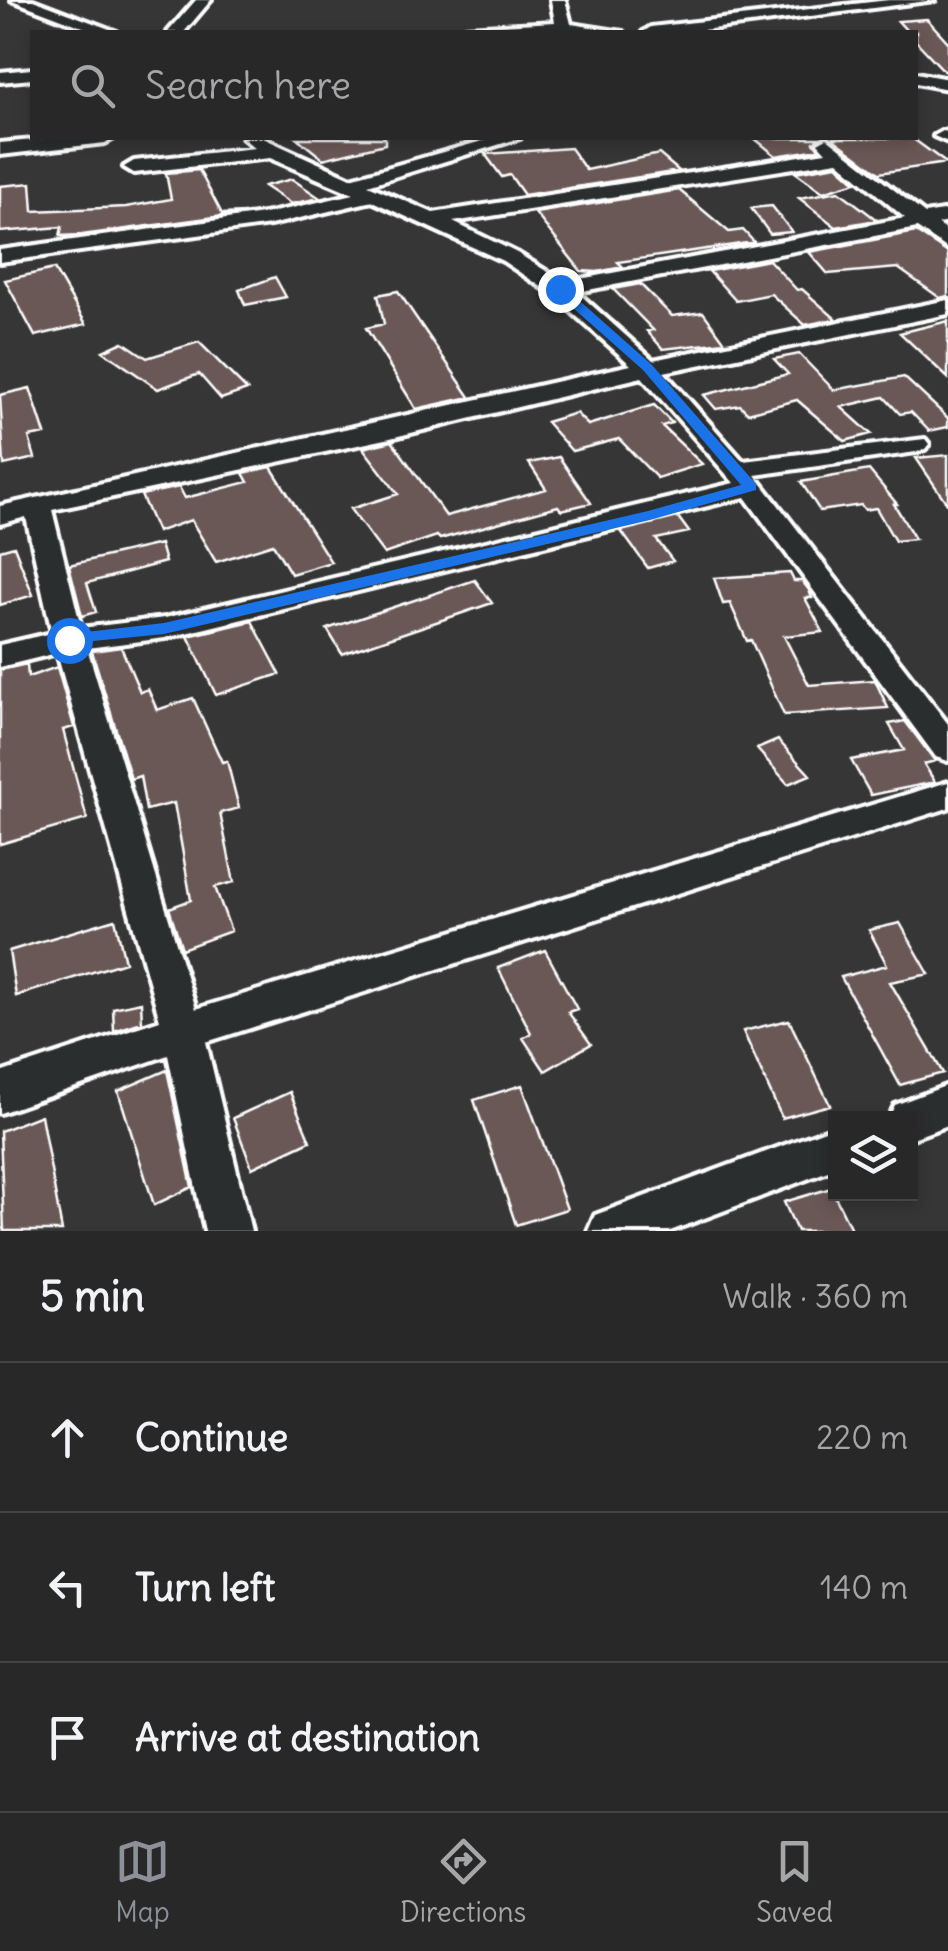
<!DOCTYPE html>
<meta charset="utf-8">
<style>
body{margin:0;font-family:Delius,sans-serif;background:#353434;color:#f1f3f6}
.controls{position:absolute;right:30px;bottom:30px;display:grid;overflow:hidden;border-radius:0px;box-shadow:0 5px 15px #0003}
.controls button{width:90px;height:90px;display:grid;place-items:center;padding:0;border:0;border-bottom:2px solid #454445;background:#292828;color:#f1f3f6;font:50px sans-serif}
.stop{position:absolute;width:30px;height:30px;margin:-22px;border:8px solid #1a73e8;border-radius:50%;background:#fff}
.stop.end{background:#1a73e8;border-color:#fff;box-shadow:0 2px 10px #0008}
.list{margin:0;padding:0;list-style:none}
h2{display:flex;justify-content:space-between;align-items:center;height:130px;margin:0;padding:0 40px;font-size:42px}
h2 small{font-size:32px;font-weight:400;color:#a5a6a8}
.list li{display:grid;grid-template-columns:65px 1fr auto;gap:30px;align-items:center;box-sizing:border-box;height:150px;padding:0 40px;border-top:2px solid #454445}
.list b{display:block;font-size:38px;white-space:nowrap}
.list em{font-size:32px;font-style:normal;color:#a5a6a8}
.icon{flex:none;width:55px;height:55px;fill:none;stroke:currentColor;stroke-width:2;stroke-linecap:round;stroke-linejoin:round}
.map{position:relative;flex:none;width:948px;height:1231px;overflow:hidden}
.search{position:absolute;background:#292828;box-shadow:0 5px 15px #0003;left:30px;right:30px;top:30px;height:110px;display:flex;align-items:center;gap:25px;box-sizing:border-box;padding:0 35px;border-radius:0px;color:#a5a6a8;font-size:38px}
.sheet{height:580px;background:#292828}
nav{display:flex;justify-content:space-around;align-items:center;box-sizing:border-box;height:140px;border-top:2px solid #454445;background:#292828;font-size:28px;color:#a5a6a8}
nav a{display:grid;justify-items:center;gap:5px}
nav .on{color:#8c9099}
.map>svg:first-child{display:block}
</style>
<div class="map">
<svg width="948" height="1231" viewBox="0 0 948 1231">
<rect width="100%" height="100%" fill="#373636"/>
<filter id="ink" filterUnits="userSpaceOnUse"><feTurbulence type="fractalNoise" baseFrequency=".01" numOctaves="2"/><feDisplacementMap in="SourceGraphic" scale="20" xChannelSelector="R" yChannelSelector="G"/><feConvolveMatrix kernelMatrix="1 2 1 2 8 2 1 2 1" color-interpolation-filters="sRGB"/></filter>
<g filter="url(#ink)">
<path fill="#6b5956" stroke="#fff" stroke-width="2.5" d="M927 19 948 42V75L916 41V32H908L898 21Z
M297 138H385V144L323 159Z
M754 138H820L814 142 819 149 776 156Z
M832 138H912L946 163 879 173Z
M570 148 586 170 659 154 679 171 524 195 510 175 502 177 485 154Z
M837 165 856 182 823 192 795 172Z
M199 170 222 214 245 213 82 235 60 236 62 227 0 232V186L31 183 33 211 126 207 171 199 166 173Z
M292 179 320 198 291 204 264 186Z
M679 190 729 232 743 230 754 242 618 262 623 267 597 272 581 271 535 213Z
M839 191 877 220 836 227 799 198Z
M772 206 792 232 770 234 751 208Z
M916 232 948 253V296L940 298 898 268 828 274 809 252Z
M769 260 797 290 802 289 836 319 805 325 771 294 736 301 709 271Z
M54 269 86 324 35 336 5 280Z
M275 277 286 297 245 305 239 290Z
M640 284 672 316 703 312 725 342 663 349 647 331 653 330 613 289Z
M398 291 470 397 416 409 366 328 384 324 378 295Z
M948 321V378L900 333Z
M123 342 147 358 199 342 247 390 221 399 199 374 158 389 103 351Z
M799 354 834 390 904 377 948 418V427L929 431 911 412 900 414 884 397 841 407 871 434 845 441 797 400 748 413 740 405 716 409 704 395 788 374 774 359Z
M30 388 45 434 29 437 35 458 4 465 0 395Z
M654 405 672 423 662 426 702 464 657 478 619 439 572 451 546 422 576 413 588 425Z
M392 441 446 516 546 489 529 463 559 457 591 503 561 510 558 506 440 539 437 536 384 554 350 509 398 494 363 448Z
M948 455V505L916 458Z
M271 467 331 562 291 574 273 544 216 562 191 520 157 532 141 495 179 487 185 498 248 482 243 473Z
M869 470 897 504H894L915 539 895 541 876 508 865 510 861 505 820 511 801 482Z
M678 517 689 532 656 539 673 561 648 568 621 531Z
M160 544 165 562 87 583 96 612 82 616 69 565Z
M14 546 33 595 0 605V550Z
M790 573 794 581H802L809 590 812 598H805L823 632 784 636 809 685 875 680 888 708 784 715 751 640 747 641 730 603 723 604 714 578Z
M475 580 492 603 342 654 327 629Z
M252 621 280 674 216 695 188 636Z
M121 647 140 692 148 689 157 710 193 698 222 762 227 761 239 808 220 813 234 882 215 887 231 931 182 949 169 908 191 900 174 803 146 810 140 776 131 779 92 651Z
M27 664 28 677 57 667 74 727 63 730 87 819 0 844V670Z
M905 721 935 761 924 764 935 782 871 795 851 760 904 750 889 724Z
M778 740 810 775 788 784 757 749Z
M115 919 125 962 16 996 9 951Z
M900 923 929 974 890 982 943 1073 900 1085 841 977 887 965 869 930Z
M545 950 577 1009 568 1012 591 1044 545 1071 523 1038 531 1033 498 968Z
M141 1002 142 1022 114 1031 113 1008Z
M789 1020 830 1105 782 1118 743 1031Z
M167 1070 192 1187 154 1205 118 1091Z
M522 1085 567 1209 516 1225 474 1100Z
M290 1092 310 1141 252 1168 233 1118Z
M41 1115 62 1231H4L0 1131Z
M831 1188 852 1231H797L784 1202Z"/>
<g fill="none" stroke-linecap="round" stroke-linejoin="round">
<defs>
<path id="minor" d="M12 0H33L117 32H96Z
M196 0H211L184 32H168Z
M551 0H565L571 24 623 32H457L465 27 555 22Z
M889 0H935L687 32H643L651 27Z
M32 69V79L0 82V72Z
M916 73 948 79V89L916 83Z
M943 131 948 132V142L934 136Z
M57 138H114L105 143 0 155V143Z
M243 138H263L351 178 493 138H520L368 185 433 213 826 152 818 143 827 138 925 214 948 210V222L938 224 948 233V249L917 228 577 292 653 360 948 300V314L664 372 743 461 925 439 929 444 925 449 916 452 755 475 948 724V761L936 757 745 497 165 638 87 648 196 1009 948 782V808L206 1042 251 1231H205L168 1055 0 1113V1073L160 1020 57 653 0 667V645L52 633 26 517 0 524V506L631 365 552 294 503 261 372 201 270 225 0 262V250L270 213 354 194 270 158 134 173 124 167 134 161 255 148ZM838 161 905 218 564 282 517 253 453 222ZM642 377 734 483 165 618 81 628 52 510 386 439Z
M948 1085V1125L910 1139V1118H889L895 1105Z
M836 1126V1168L670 1231H588L595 1215Z"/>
</defs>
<use href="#minor" stroke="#fff" stroke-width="8"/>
<use href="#minor" fill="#2a2d2e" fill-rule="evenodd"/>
</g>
</g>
<path fill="#1a73e8" d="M555 287H564L652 365 756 484V490L650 520 164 634 63 644V636L69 634 164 623 648 511 741 485 643 370 555 292Z"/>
</svg>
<div class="controls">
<button><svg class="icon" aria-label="layers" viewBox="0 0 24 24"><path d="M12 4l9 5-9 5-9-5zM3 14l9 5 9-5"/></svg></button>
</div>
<div class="stop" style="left:69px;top:640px"></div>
<div class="stop end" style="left:560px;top:289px"></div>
<div class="search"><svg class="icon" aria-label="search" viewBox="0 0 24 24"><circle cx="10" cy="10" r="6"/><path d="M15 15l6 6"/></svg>Search here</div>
</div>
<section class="sheet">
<h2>5 min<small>Walk · 360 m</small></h2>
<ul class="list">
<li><svg class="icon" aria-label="ahead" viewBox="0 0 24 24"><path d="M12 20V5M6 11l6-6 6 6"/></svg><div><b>Continue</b></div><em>220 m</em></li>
<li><svg class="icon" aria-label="left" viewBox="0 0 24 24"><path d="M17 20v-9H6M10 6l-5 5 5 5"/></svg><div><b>Turn left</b></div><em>140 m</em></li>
<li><svg class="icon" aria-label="arrive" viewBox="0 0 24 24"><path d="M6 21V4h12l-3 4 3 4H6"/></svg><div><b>Arrive at destination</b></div></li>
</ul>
</section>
<nav>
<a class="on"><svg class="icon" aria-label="map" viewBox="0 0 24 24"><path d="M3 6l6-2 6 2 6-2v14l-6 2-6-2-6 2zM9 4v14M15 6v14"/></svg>Map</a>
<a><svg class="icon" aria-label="directions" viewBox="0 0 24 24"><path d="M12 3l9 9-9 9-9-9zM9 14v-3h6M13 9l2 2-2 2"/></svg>Directions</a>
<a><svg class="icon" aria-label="saved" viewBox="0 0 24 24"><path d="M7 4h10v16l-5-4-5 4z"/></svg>Saved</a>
</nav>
